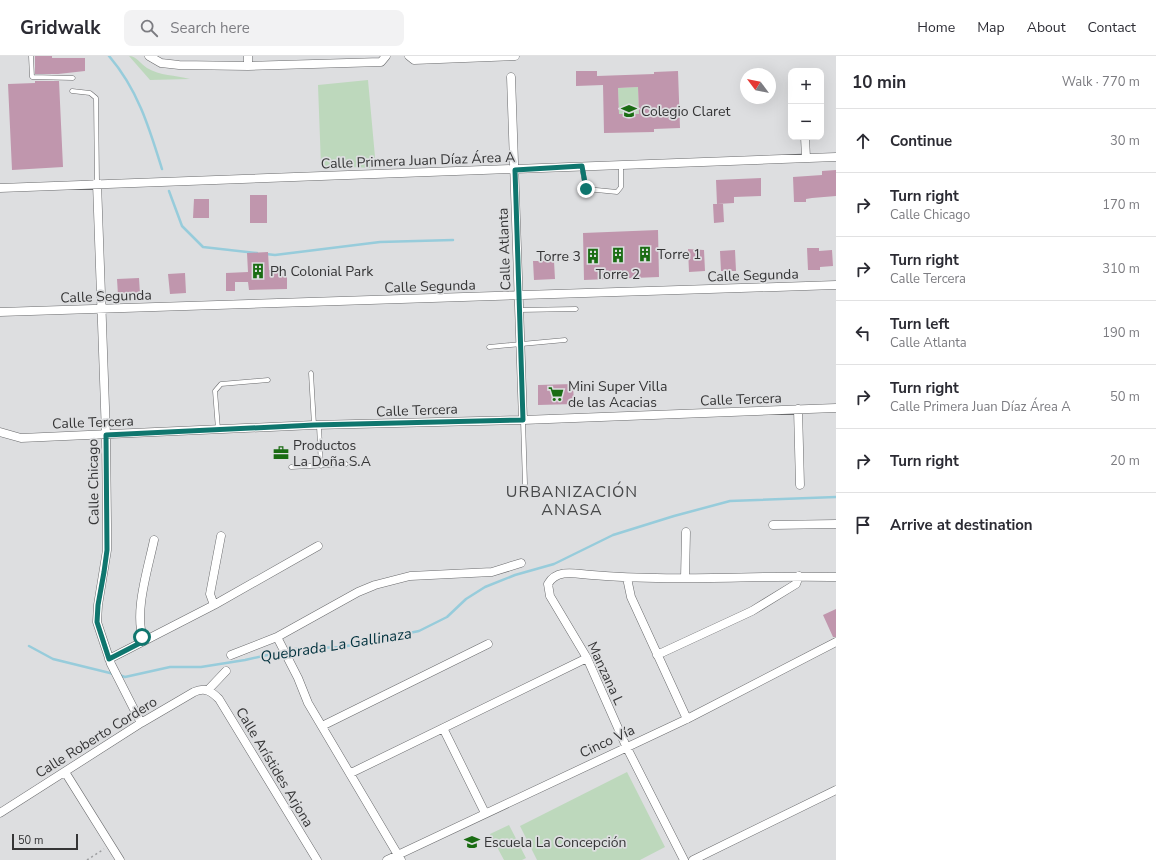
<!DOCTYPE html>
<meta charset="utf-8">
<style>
body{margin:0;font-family:"Nunito Sans",sans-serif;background:#f2f2f3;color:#2b2b33}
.controls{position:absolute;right:12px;top:12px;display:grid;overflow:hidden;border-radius:8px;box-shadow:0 4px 16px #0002}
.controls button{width:36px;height:36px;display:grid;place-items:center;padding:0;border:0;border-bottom:1px solid #e1e1e2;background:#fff;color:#2b2b33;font:20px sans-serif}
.compass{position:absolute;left:740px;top:12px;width:36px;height:36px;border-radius:50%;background:#fff;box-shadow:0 4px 16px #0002;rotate:302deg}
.scale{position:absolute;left:12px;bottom:10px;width:66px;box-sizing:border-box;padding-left:4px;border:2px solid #353536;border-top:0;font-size:11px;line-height:14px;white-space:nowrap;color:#353536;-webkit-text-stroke:3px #dddee0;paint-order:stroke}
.stop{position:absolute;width:12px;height:12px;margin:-9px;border:3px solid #0f766e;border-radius:50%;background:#fff}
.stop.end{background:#0f766e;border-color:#fff;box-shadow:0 1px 4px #0008}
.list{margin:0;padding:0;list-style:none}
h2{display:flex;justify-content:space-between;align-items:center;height:52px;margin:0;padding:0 16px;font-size:17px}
h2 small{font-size:13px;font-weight:400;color:#7c7c81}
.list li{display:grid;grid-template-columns:26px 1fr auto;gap:12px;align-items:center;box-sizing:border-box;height:64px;padding:0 16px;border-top:1px solid #e1e1e2}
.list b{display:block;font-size:15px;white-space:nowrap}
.list p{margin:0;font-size:13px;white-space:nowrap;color:#7c7c81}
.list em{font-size:13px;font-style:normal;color:#7c7c81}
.icon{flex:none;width:22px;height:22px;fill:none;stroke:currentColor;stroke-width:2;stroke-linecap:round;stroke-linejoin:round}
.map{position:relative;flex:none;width:836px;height:804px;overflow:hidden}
header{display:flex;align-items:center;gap:24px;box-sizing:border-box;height:56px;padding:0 20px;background:#fff;border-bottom:1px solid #e1e1e2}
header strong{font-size:19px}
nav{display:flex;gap:22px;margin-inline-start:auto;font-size:14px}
.search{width:280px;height:36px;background:#f2f2f3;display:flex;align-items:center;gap:10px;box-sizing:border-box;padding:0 14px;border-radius:8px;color:#7c7c81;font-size:15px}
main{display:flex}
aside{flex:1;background:#fff}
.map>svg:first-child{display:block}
</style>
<header>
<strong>Gridwalk</strong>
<div class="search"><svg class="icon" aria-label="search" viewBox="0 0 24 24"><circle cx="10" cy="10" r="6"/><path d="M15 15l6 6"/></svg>Search here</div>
<nav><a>Home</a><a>Map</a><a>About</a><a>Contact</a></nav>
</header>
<main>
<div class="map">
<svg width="836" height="804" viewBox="0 0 836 804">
<rect width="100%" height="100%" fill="#dddee0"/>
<path fill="#bdd8bc" d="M129 0C136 0 141 8 147 12 160 20 175 19 190 23L150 24Z
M368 24 376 112 321 110 318 29Z
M638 31 639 58H619L618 32Z
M627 716 665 791 640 804H537L520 770Z
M509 769 526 802 522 804H504L490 778Z"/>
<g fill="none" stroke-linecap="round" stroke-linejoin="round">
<path stroke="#97ccdb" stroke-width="2.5" d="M109 0C138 34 149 71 162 113
M169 135 182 170 203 191 257 197
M266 198 275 199 380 186 453 184
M29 590 53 603 114 618
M119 619 125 621 170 611H201L245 604 295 593 342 591 419 575 447 561 466 543 485 531 515 519 554 508 613 479 674 460 730 445 836 441"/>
</g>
<path fill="#c096ad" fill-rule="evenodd" d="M35 0H52V2H85V15L58 18H35Z
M576 15H597V20L654 18V16L678 15 680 72 654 73V76L604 77 603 29 576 30ZM638 31 639 58H619L618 32Z
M35 25H59L63 111 12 114 8 28 35 27Z
M836 114V140L812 142 806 143V146H794L793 121 822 119V115Z
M761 122V140L734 141V147L717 148 716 124Z
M250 139H267V167H250Z
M194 143H209V162H193Z
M713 148H723L724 166 714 167Z
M658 174 659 221 584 224 583 177Z
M807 192H819V195L832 194 833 210 820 211V214H808Z
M688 193 704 194 705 215 689 216Z
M735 194 736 215H721L720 195Z
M268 196 269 214H287V233L249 234 248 226H235V235H226V217L248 216 247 197Z
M533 205H554L555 223 534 224Z
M185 217 186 237 170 238 168 218Z
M139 222 140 238 118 239 117 223Z
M573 328 574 348 538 349V329Z
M836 553V581H833L823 559Z"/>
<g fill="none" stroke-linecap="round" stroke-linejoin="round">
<defs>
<path id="lane" d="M31 0 32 21 73 22
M72 35 90 37 96 42 97 127
M582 111 586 133 617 136 621 131V109
M519 254 576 253
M489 291 565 284
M311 317 314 369
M523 364 525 428
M319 370 321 410
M218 373 215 335 221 328 268 324
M291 411 346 408"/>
<path id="street" d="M149 0 161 7 179 9 248 10 381 6 386 0
M409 0 414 4 515 0
M248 10V0
M511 21 523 364
M805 81 806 102
M97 127 106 379 107 468V494L98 549 97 566 111 608 141 667
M0 132 836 101
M0 256 836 229
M798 353 800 429
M0 376 21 382 314 369 523 364 836 352
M773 469 836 468
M627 522 631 541 687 663
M685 522 686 476
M214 549 210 538 221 480
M277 581 298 622 308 647 401 804
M144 585C133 558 148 513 154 484
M231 599 277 581 358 536 375 529 410 520 492 516 521 507
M657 599 752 555 796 528 799 520
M109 603 214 549 318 490
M208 634 226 615
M322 670 488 588
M443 672 485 757
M65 716 120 804
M351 717 587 602
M0 757 141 667 194 636C205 631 211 635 219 643L317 804
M387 804 687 663 836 586
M684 804 626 690 587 602 550 540 548 528C557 512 577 518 592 519 673 526 755 519 836 521
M693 804 836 734"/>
</defs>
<use href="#lane" stroke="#696a6c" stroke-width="5"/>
<use href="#street" stroke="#696a6c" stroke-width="9"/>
<path stroke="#9d9ea0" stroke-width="1.5" stroke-dasharray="2 3" stroke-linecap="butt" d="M87 804 104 793"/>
<use href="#lane" stroke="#fff" stroke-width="4"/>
<use href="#street" stroke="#fff" stroke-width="8"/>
</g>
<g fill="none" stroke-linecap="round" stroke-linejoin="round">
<path stroke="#0f766e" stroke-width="5" d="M142 581 144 585 109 603 97 566 98 549 104 516 107 494 106 379 314 369 523 364 515 114 582 110 586 133"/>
</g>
<defs>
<symbol id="school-bare" viewBox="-9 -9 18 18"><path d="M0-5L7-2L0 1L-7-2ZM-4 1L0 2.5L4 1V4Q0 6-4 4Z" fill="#1a6c13" stroke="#dddee0" stroke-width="2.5" paint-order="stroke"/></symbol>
<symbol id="building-bare" viewBox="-9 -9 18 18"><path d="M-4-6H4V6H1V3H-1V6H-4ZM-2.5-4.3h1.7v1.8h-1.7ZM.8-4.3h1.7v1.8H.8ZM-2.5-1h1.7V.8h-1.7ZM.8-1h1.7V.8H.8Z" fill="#1a6c13" stroke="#dddee0" stroke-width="2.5" paint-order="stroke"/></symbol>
<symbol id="supermarket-bare" viewBox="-9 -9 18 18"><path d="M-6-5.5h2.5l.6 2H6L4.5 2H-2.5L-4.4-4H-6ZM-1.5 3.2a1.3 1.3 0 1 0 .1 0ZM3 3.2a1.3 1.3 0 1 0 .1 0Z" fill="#1a6c13" stroke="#dddee0" stroke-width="2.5" paint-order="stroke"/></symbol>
<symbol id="office-bare" viewBox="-9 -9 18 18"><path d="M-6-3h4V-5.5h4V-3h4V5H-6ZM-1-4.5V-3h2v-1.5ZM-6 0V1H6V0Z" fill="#1a6c13" stroke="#dddee0" stroke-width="2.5" paint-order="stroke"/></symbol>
</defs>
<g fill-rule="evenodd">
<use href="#school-bare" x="618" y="44" width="22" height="22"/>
<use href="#building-bare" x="634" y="187" width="22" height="22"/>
<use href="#building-bare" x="607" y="188" width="22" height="22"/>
<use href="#building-bare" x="582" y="189" width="22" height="22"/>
<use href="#building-bare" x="247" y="204" width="22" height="22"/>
<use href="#supermarket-bare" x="545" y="327" width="22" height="22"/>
<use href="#office-bare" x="270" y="386" width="22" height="22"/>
<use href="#school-bare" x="461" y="775" width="22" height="22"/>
</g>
<g text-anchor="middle" stroke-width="3.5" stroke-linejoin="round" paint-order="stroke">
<g font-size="14" fill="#353536" stroke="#dddee0" text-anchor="start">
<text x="641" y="60">Colegio Claret</text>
<text x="657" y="203">Torre 1</text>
<text x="581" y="205" text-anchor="end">Torre 3</text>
<text x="270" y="220">Ph Colonial Park</text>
<text x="618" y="223" text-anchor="middle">Torre 2</text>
<text x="568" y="335">Mini Super Villa<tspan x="568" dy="16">de las Acacias</tspan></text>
<text x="293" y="394">Productos<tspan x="293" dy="16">La Doña S.A</tspan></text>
<text x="484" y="791">Escuela La Concepción</text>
</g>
<g font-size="14" fill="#353536" stroke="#dddee0">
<text transform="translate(418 104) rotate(-2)" y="5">Calle Primera Juan Díaz Área A</text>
<text transform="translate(504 193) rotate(-92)" y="5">Calle Atlanta</text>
<text transform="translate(753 219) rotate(-2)" y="5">Calle Segunda</text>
<text transform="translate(430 230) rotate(-2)" y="5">Calle Segunda</text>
<text transform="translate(106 240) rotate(-2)" y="5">Calle Segunda</text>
<text transform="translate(741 343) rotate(-2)" y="5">Calle Tercera</text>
<text transform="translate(417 354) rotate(-2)" y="5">Calle Tercera</text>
<text transform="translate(93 366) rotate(-2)" y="5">Calle Tercera</text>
<text transform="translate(93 426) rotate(-91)" y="5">Calle Chicago</text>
<text transform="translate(606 617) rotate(65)" y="5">Manzana L</text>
<text transform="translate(96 681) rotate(-32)" y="5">Calle Roberto Cordero</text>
<text transform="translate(607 685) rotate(-25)" y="5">Cinco Vía</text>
<text transform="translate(275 711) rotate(59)" y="5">Calle Arístides Arjona</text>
</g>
<g font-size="15" font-style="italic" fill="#00313d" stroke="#dddee0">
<text transform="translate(336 589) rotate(-9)" y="5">Quebrada La Gallinaza</text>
</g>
<g font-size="16" letter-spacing="1" fill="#474849" stroke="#dddee0">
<text x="572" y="441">URBANIZACIÓN<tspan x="572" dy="18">ANASA</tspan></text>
</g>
</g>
</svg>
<div class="controls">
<button>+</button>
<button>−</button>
</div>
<svg class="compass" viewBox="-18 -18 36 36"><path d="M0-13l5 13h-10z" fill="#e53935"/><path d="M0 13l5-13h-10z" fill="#7c7c81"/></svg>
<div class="scale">50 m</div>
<div class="stop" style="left:142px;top:581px"></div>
<div class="stop end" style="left:586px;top:133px"></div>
</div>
<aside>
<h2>10 min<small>Walk · 770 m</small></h2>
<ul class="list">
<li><svg class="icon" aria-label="ahead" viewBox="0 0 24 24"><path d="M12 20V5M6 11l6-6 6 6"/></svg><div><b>Continue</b></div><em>30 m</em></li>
<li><svg class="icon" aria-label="right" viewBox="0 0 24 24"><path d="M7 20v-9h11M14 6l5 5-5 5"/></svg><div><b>Turn right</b><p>Calle Chicago</p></div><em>170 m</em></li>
<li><svg class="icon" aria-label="right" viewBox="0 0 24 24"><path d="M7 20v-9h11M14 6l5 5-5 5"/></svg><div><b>Turn right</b><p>Calle Tercera</p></div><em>310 m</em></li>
<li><svg class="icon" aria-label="left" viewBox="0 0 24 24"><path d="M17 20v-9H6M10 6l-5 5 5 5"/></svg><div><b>Turn left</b><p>Calle Atlanta</p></div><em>190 m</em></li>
<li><svg class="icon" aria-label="right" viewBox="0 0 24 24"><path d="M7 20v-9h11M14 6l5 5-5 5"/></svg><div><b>Turn right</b><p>Calle Primera Juan Díaz Área A</p></div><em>50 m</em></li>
<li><svg class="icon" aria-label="right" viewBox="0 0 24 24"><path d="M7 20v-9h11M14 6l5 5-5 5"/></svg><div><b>Turn right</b></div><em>20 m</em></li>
<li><svg class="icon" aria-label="arrive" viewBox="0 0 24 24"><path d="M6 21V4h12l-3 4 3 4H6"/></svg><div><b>Arrive at destination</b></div></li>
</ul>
</aside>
</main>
